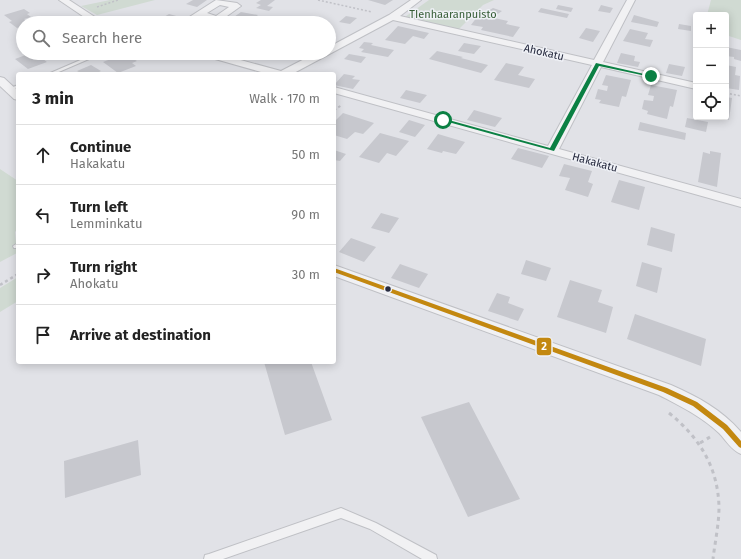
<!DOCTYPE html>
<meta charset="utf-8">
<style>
body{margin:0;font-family:"Fira Sans",sans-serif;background:#f2f2f2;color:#222}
.controls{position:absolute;right:12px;top:12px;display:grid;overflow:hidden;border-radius:4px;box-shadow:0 2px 10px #0003}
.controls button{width:36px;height:36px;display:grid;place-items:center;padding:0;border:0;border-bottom:1px solid #e0e0e0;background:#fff;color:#222;font:20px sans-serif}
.stop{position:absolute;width:12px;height:12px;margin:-9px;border:3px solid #0b8043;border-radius:50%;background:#fff}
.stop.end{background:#0b8043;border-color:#fff;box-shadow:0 1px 4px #0008}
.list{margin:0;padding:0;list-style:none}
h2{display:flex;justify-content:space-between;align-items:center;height:52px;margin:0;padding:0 16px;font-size:17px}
h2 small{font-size:13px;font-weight:400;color:#767676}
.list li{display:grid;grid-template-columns:26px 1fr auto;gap:12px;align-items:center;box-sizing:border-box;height:60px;padding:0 16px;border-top:1px solid #e0e0e0}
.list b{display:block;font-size:15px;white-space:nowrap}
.list p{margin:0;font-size:13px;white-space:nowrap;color:#767676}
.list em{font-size:13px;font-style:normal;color:#767676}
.icon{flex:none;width:22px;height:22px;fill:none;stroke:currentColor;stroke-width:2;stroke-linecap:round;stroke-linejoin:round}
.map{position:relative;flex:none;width:741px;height:559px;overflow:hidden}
.search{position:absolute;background:#fff;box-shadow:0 2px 10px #0003;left:16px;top:16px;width:320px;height:44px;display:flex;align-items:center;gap:10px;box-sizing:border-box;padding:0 14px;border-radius:22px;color:#767676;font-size:15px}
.panel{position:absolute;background:#fff;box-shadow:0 2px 10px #0003;left:16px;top:72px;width:320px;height:292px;border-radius:4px}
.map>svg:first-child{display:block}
</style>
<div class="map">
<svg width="741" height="559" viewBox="0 0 741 559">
<rect width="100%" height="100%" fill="#e1e2e7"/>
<path fill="#d0dad2" d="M110 0H155L97 15 81 6Z
M429 0H494L483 5 458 30 405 17Z
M711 0H741V40L726 35V15H707Z
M0 169 18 181V228L15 232 17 253 0 262Z
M18 277V301L0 312V288Z"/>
<path fill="#c7c8ce" d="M193 0H207L197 7 186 4Z
M261 0H275L267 6 273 7 269 11 256 8 261 5 256 3Z
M368 0H393L385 5Z
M558 5 573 8 571 12 556 9Z
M601 5 613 8 610 13 598 11Z
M493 8 502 11 495 16 485 13Z
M541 8 569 14 567 18 538 12Z
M24 9 30 13 27 14 31 17 24 19 30 23H23V26L17 28 9 22 12 21 4 15Z
M241 12 258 15 251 21 234 17Z
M169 14 180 17 170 23 157 21Z
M634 15 659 22 657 27 631 22Z
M346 16 357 18 350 24 339 22Z
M477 17 492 20 494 18 508 21 506 24 520 27 513 37 481 30 483 27 471 25Z
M679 24 691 26V31L678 29Z
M398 26 429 33 424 39 413 36 405 44 385 40Z
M586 28 600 31 593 42 579 38Z
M630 29 648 33 645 39 653 40 650 47 623 41Z
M364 42 373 43 371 45 394 50 388 57 361 52 364 49 359 48Z
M464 43 481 46 474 54 458 51Z
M726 47 741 50V61L734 59V57L726 56Z
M437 51 463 57 461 58 488 65 481 73 429 59Z
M31 53H35L47 62 28 69 15 59Z
M256 53H286L282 56 272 54 269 56Z
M621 53 635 56 634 61 640 62 638 67 617 63Z
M349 54 366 57 361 63 344 59Z
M121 55 125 57 129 56 137 61 132 63 136 66 118 73 103 62Z
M506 63 524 67 518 75 535 79 529 88 494 80Z
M669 64 685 67 682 76 666 73Z
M91 65 101 71 95 74H82L77 71Z
M726 65 736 67 735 75 740 76 739 90 726 88Z
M344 74 355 76 352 79 360 80 353 89 334 85Z
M606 75 631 80 626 97 622 96 619 107 599 103 601 100 595 99 598 89 607 91 608 86 602 85Z
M651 85 677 90 673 107 670 106 667 119 647 114 648 111 642 109 644 100 653 101 654 96 648 95Z
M406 90 427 95 420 103 400 98Z
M726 97 732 98 729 120 720 118 726 117Z
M474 110 502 118 495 127 467 120Z
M343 113 374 123 363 134 355 132 347 139 334 135V122Z
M687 118 708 122 706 132 685 127Z
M409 120 425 125 415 137 399 132Z
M640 122 686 133 685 140 638 130Z
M380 133 409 141 396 156 387 153 379 163 359 157Z
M438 134 465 142 456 154 443 151 442 153 427 149Z
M518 148 549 156 542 168 511 159Z
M334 150 346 154 340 161 334 160Z
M710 151 721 153 717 187 698 182 703 152 710 154Z
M564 164 592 171 588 182 593 184 588 197 565 190 570 178 559 176Z
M619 180 645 187 639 210 611 202Z
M381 213 399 218 389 233 371 228Z
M651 227 675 234 672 252 647 245Z
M351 238 376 247 364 262 339 252Z
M526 260 551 268 546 281 521 274Z
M642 262 662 268 657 293 636 286Z
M400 264 428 274 419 288 391 278Z
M570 280 602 290 598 302 613 307 606 333 557 317Z
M497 293 510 297 508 303 524 309 518 321 488 311Z
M635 314 706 339 701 366 627 339Z
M264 362H311L332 420 285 435Z
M469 402 520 499 468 517 421 417Z
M138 440 141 475 65 498 64 461Z"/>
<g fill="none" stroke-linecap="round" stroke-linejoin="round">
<defs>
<path id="service" d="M92 55 96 56 54 74H48Z
M18 85V88L10 90 8 89Z
M18 243V248H14L13 246Z
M341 508 376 523 436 555 437 559H422L370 529 341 518 223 559H204L205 555 209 554Z"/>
<path id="minor" d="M59 0H69L104 23H93Z
M216 0 237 3 241 6 220 21 217 22 201 17 191 23H180ZM220 5 229 7 216 16 207 13Z
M411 0H421L400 16 594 60 627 0H635L603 62 696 83V89L601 67 559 149 741 199V207L334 93V87L548 146 592 65 393 20 292 74H268L201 55 199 53H215L281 71 316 53H329V47L389 15Z
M0 77 4 78 18 91V100L14 99 0 86Z
M334 265 671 385C698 397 721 409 741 432V454C731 450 726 440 719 433 701 416 680 406 659 395L334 276Z"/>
</defs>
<use href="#service" stroke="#bfc0c5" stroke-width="2"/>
<use href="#minor" stroke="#bfc0c5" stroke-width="2"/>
<path stroke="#c0c1c7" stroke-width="1.5" stroke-dasharray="2 2" stroke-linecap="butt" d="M318 0 372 12
M97 7 118 0
M726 93 741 96"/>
<path stroke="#c0c1c7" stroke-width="2" stroke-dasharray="2.5 2.5" stroke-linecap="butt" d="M334 110 342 105"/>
<path stroke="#c0c1c7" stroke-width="2.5" stroke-dasharray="3 3" stroke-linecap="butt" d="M0 285 18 274"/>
<path stroke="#c0c1c7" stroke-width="3" stroke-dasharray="4 4" stroke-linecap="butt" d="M669 413C699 437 718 467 719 507 719 524 715 542 713 559
M700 443 710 437"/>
<use href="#service" fill="#f1f1f3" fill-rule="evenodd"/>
<use href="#minor" fill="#f1f1f3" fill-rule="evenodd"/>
<defs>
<path id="bus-1" d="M334 268 667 388 697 402 727 425 741 441V448L739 447 723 429 693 406 663 392 334 272Z"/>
</defs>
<use href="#bus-1" stroke="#eff1f6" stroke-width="3"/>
<use href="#bus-1" fill="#c38810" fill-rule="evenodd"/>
</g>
<path fill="#0b8043" d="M596 63 653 76 651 77 599 66 554 151 441 120 445 119 550 148Z"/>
<circle fill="#282c40" stroke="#eff1f6" stroke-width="1.5" cx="388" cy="289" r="3.5"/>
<g text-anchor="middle" stroke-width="3" stroke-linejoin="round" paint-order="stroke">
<g font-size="11" fill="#355c35" stroke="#eff1f6">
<text x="453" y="18">TIenhaaranpuisto</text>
</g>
<g font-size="11" fill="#282c40" stroke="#eff1f6">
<text transform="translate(544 52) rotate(13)" y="4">Ahokatu</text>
<text transform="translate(595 162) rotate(15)" y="4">Hakakatu</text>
</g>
</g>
<rect stroke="#eff1f6" stroke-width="1.5" x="536" y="337" width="16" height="19" rx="4" fill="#c38810"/>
<g font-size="11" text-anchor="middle" font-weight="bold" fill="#fff">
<text x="544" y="350">2</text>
</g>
</svg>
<div class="controls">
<button>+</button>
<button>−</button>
<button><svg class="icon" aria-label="locate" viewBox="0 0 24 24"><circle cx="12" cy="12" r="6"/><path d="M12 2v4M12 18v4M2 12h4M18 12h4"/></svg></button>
</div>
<div class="stop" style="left:443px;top:120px"></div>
<div class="stop end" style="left:651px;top:76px"></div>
<div class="search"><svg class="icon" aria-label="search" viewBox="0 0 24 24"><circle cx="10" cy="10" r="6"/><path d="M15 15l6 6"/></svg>Search here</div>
<section class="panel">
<h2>3 min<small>Walk · 170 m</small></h2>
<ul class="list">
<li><svg class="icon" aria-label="ahead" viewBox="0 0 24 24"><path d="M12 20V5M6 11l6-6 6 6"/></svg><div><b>Continue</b><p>Hakakatu</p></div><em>50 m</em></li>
<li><svg class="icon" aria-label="left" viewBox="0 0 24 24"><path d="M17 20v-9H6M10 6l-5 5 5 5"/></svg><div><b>Turn left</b><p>Lemminkatu</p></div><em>90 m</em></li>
<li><svg class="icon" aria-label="right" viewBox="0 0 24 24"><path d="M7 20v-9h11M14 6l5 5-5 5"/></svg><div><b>Turn right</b><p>Ahokatu</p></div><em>30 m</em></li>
<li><svg class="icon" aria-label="arrive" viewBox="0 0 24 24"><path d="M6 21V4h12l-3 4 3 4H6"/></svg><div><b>Arrive at destination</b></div></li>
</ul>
</section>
</div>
